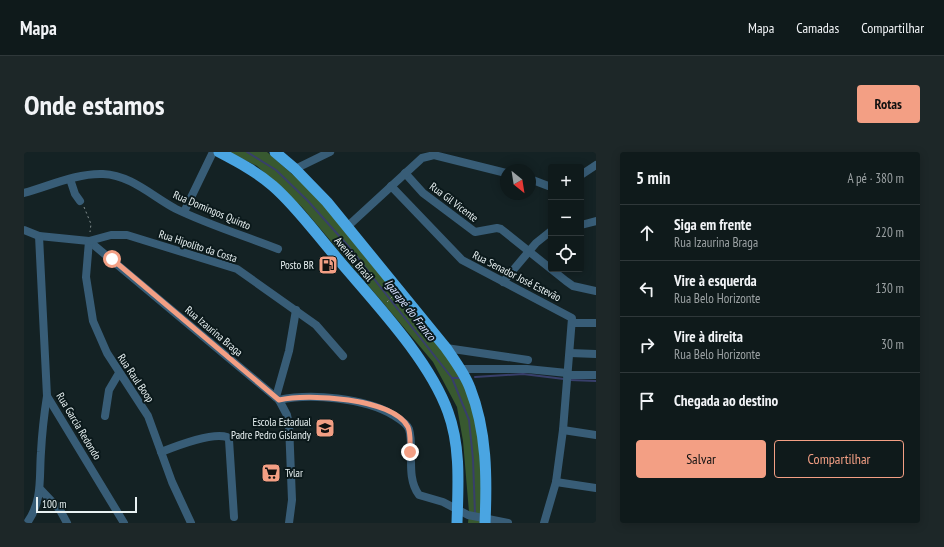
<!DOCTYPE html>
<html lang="pt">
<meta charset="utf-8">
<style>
body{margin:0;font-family:"PT Sans Narrow",sans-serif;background:#1d2728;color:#f1f3f6}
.controls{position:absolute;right:12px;top:12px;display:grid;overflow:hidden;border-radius:4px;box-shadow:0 2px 10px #0003}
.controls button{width:36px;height:36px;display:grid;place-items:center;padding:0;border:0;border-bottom:1px solid #2f383a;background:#0f1a1b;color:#f1f3f6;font:20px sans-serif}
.compass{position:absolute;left:476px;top:12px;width:36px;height:36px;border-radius:50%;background:#0f1a1b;box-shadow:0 2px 10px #0003;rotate:150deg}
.scale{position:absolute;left:12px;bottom:10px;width:101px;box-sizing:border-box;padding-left:4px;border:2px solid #e9f2f3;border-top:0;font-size:11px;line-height:14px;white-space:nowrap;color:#e9f2f3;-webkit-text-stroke:3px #0b191b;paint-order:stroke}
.stop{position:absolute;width:12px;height:12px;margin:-9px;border:3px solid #f39f84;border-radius:50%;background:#fff}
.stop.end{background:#f39f84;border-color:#fff;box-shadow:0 1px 4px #0008}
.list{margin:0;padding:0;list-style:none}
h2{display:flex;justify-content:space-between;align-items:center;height:52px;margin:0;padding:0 16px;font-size:17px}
h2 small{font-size:13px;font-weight:400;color:#9ba1a3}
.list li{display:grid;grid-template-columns:26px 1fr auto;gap:12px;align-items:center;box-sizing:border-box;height:56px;padding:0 16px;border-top:1px solid #2f383a}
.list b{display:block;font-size:15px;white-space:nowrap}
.list p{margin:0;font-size:13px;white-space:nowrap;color:#9ba1a3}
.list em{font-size:13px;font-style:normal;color:#9ba1a3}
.actions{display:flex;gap:8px;padding:12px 16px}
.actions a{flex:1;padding:9px 0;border:1px solid #f39f84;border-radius:4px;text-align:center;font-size:14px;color:#f39f84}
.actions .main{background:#f39f84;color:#111}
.icon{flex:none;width:22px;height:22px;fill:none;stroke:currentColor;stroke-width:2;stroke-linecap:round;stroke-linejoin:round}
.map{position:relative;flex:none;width:572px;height:371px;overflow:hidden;border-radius:4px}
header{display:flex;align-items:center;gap:24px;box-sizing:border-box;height:56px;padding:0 20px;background:#0f1a1b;border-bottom:1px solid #2f383a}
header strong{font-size:19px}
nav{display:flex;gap:22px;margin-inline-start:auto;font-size:14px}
.intro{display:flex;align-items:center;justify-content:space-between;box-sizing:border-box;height:96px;padding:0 24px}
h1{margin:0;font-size:28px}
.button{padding:10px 18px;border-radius:4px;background:#f39f84;color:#111;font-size:14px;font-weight:700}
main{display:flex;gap:24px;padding:0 24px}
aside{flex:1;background:#0f1a1b;border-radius:4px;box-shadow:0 2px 10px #0003}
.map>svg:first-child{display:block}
.forest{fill:#385930}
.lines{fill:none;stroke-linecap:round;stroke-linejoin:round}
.stream{stroke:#383f6b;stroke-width:2}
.path{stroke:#838f90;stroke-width:1;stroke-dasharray:2 3;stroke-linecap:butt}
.minor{stroke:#385d77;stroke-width:8}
.trunk{stroke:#4aa5e2;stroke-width:11}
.route{stroke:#f39f84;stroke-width:5}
.labels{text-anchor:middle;stroke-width:4;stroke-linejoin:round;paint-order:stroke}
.street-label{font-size:11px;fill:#e9f2f3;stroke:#0b191b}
.poi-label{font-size:11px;fill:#e9f2f3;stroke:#0b191b;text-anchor:end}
.water-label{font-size:12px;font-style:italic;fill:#d7defc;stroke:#0b191b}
</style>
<header>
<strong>Mapa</strong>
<nav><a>Mapa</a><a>Camadas</a><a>Compartilhar</a></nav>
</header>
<div class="intro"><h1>Onde estamos</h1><a class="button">Rotas</a></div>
<main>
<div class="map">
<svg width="572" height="371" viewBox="0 0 572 371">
<rect width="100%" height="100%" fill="#142224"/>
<path class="forest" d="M204,0H243L293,44L427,209L441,229L456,272L459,371H444L445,360L439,289L433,255L409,210L278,55L233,14Z"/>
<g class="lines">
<g class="stream">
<path d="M223,0L252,18L284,49L325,95L428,226L445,268L449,307L451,362"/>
<path d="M451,225L499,222L540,227"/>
<path d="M428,226H437"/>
<path d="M546,228L572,229"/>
</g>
<g class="path">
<path d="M60,55L67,72L66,80"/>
<path d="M363,150L368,145"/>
</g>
<g class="minor">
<path d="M271,17L306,0"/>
<path d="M381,21L399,41L451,80L473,76L477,77L542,129L549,134L572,139"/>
<path d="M557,23L572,13"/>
<path d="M46,27L51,42L56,49"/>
<path d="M506,27L527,35"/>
<path d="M367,34L438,108L548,166L539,278L532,330L520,371"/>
<path d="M0,41C25,34 53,21 79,22C107,23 129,45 152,57C185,73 221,84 254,97"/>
<path d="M160,60L189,0"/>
<path d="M557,73L572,69"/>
<path d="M324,74L398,6L410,3L482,21"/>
<path d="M0,78L15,84L65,89L255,248L263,263L265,272L268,348L265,371"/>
<path d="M15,84L23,244L100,371"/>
<path d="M65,89L62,125L69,169L83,201L124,264L148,330L167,371"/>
<path d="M65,89L87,83H103L213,117L292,173L319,204"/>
<path d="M479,130L512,91L527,79"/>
<path d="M548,171H572"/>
<path d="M422,196L504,208"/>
<path d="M546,201L572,202"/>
<path d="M437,217H503L543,221"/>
<path d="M543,223H572"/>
<path d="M252,245L265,199L272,158"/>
<path d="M255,248C287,241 341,246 369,263C375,267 382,270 385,277C391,298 381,324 395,343L419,350L444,363L484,371"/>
<path d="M81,264L85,238L95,221"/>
<path d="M539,278L572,283"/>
<path d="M137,300C152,294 188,280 203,285L205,288L210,365"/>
<path d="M532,330L572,336"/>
<path d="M17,338L36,358L43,371"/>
<path d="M3,371C19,349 15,325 17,300C18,281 20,263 23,244"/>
</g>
<g class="trunk">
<path d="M195,0C214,10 233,20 249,34C273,55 292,82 313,106C350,150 405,207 424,260C437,295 434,335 433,371"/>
<path d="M251,0L271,17L303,50L422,196C431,209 441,222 446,236C463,279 463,326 461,371"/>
</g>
</g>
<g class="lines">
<path class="route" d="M88,107L255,248C283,241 369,246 384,275C387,282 386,292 386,300"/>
</g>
<defs>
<symbol id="fuel-square" viewBox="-11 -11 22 22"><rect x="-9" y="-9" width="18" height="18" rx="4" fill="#f39f84" stroke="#0b191b"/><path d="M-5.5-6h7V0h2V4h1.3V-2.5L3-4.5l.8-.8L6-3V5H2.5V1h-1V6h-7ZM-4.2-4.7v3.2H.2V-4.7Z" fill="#111"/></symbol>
<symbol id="school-square" viewBox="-11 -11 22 22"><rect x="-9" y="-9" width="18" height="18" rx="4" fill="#f39f84" stroke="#0b191b"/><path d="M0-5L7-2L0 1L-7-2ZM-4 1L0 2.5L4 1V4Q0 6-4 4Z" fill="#111"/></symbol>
<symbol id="supermarket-square" viewBox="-11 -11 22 22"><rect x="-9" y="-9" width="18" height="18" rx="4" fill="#f39f84" stroke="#0b191b"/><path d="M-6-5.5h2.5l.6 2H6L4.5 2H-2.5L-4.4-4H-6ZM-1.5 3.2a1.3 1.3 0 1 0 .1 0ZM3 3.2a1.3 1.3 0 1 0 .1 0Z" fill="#111"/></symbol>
</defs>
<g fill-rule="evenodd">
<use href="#fuel-square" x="293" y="102" width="22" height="22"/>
<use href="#school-square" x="290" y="265" width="22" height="22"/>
<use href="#supermarket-square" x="236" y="310" width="22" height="22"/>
</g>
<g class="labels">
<g class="street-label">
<text transform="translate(430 50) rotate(37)" y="4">Rua Gil Vicente</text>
<text transform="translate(188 58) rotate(23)" y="4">Rua Domingos Quinto</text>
<text transform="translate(174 94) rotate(18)" y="4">Rua Hipolito da Costa</text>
<text transform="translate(330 107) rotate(50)" y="4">Avenida Brasil</text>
<text transform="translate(493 124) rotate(27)" y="4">Rua Senador José Estevão</text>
<text transform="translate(190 179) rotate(40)" y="4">Rua Izaurina Braga</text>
<text transform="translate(112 226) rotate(56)" y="4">Rua Raul Boop</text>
<text transform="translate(55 274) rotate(59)" y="4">Rua Garcia Redondo</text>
</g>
<g class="poi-label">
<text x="290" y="117">Posto BR</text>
<text x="287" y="274">Escola Estadual<tspan x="287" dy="13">Padre Pedro Gislandy</tspan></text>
<text x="261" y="325" text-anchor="start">Tvlar</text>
</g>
<g class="water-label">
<text transform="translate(386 158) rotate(52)" y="4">Igarapé do Franco</text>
</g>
</g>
</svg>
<div class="controls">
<button>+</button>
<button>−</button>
<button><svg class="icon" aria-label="locate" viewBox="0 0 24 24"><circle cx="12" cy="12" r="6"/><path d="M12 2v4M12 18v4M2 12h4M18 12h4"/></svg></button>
</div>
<svg class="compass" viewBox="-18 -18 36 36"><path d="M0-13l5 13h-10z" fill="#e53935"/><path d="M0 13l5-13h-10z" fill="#9ba1a3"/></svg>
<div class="scale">100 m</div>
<div class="stop" style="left:88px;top:107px"></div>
<div class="stop end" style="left:386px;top:300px"></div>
</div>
<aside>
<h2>5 min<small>A pé · 380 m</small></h2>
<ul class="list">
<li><svg class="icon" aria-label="ahead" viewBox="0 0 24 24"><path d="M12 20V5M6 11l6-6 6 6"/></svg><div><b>Siga em frente</b><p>Rua Izaurina Braga</p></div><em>220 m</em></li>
<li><svg class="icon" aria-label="left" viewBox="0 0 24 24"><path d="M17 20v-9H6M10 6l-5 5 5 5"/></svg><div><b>Vire à esquerda</b><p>Rua Belo Horizonte</p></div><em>130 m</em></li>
<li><svg class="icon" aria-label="right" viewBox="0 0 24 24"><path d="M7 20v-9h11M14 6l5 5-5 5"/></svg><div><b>Vire à direita</b><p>Rua Belo Horizonte</p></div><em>30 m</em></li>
<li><svg class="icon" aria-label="arrive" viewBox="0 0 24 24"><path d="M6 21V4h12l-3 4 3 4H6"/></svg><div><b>Chegada ao destino</b></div></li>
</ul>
<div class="actions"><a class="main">Salvar</a><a>Compartilhar</a></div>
</aside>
</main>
